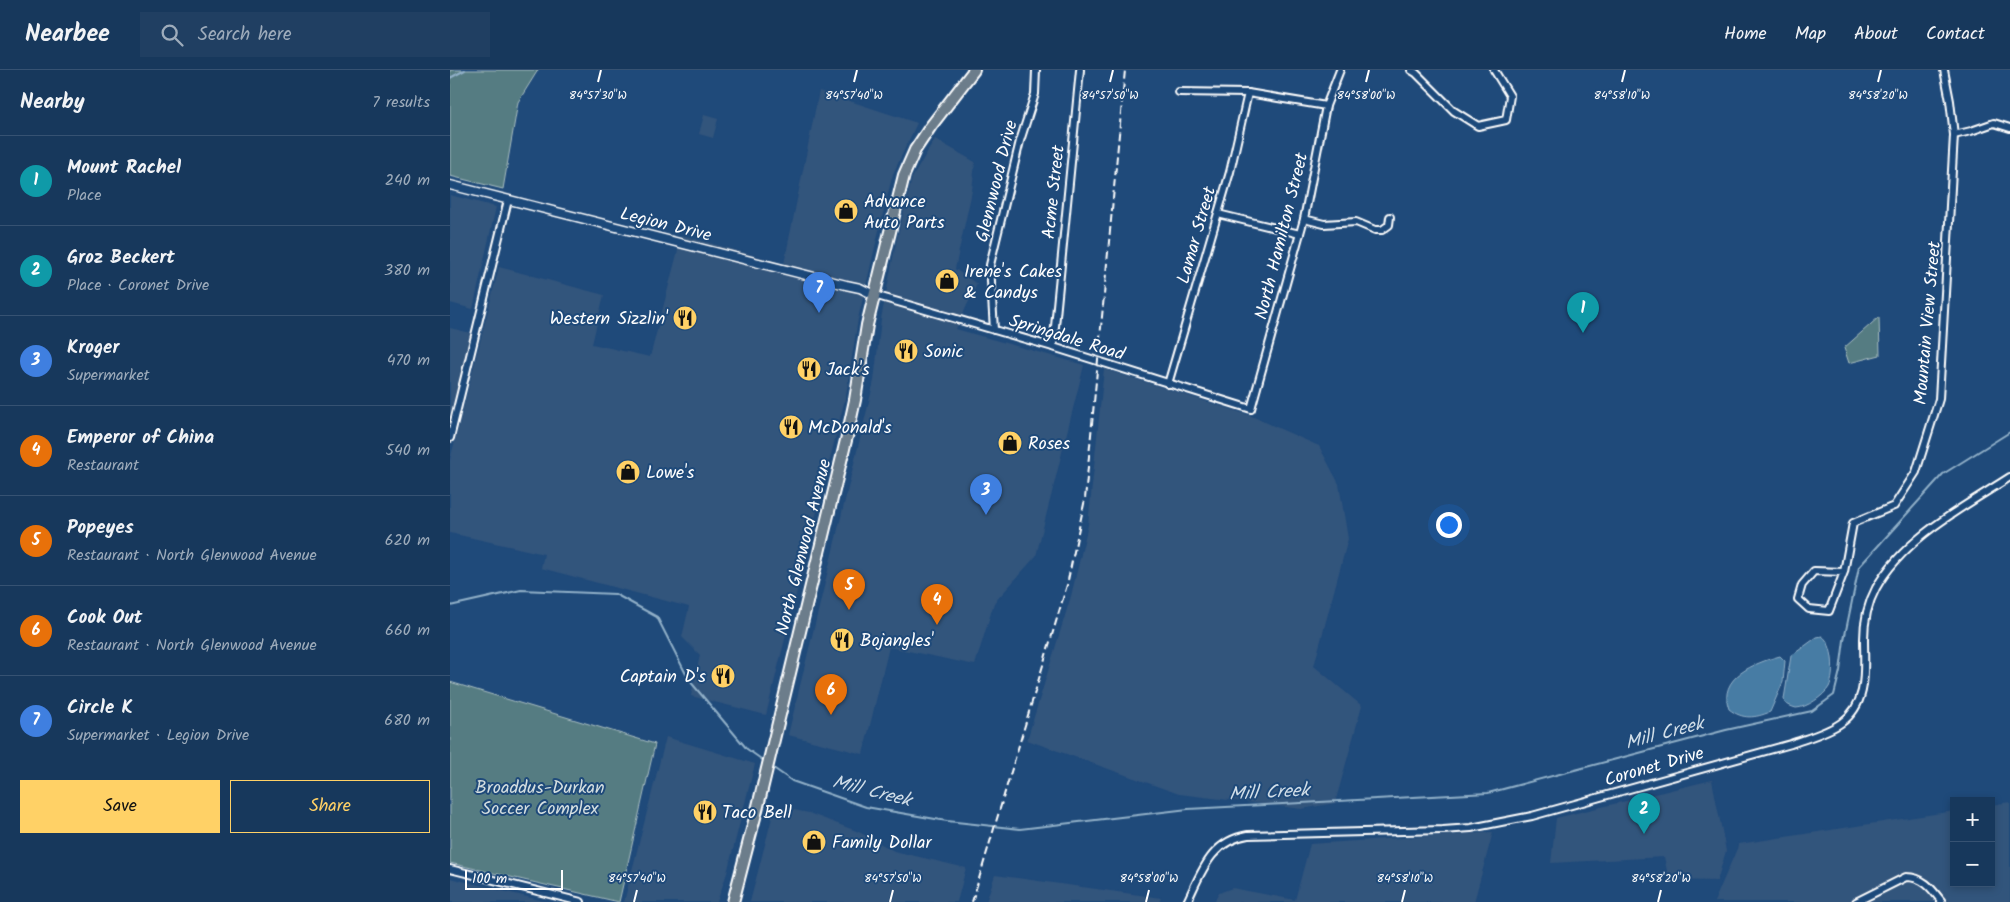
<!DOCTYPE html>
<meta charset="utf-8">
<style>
body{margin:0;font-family:Kalam,sans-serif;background:#203f62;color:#f1f3f6}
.controls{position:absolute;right:15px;bottom:15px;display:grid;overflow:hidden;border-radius:0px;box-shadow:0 2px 8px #0003}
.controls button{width:45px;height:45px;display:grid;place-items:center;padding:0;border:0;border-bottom:1px solid #365272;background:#17385c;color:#f1f3f6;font:25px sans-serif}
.scale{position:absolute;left:15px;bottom:12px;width:98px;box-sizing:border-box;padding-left:5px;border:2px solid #fff;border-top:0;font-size:14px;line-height:18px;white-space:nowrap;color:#fff;-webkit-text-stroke:4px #1f4a7a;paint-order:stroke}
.you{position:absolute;left:998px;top:454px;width:18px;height:18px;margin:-12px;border:4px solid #fff;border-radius:50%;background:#1a73e8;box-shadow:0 0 0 8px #1a73e833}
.badge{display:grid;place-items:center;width:32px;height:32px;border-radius:50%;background:#ffd166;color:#fff;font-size:16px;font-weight:700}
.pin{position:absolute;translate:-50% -41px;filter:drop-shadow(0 1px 2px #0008)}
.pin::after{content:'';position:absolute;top:26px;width:18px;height:15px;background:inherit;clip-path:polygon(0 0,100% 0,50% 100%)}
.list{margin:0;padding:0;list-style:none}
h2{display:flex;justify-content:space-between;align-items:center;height:65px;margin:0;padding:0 20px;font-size:21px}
h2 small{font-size:16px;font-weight:400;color:#9eacbb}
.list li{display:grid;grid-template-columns:32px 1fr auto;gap:15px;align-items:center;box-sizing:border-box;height:90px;padding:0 20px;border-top:1px solid #365272}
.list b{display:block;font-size:19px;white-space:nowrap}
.list p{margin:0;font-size:16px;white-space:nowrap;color:#9eacbb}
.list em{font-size:16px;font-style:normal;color:#9eacbb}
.actions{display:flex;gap:10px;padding:15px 20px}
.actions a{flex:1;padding:11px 0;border:1px solid #ffd166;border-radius:0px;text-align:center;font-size:18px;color:#ffd166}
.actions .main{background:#ffd166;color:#111}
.icon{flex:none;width:28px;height:28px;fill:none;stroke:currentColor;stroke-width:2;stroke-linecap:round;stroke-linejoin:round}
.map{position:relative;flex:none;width:1560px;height:832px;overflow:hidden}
header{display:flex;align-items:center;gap:30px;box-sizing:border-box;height:70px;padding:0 25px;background:#17385c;border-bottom:1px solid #365272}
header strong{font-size:24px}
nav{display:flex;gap:28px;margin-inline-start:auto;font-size:18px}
.search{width:350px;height:45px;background:#203f62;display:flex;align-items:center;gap:12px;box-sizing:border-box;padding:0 18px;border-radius:0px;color:#9eacbb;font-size:19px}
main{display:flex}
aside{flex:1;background:#17385c}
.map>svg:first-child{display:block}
.built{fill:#32547c}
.green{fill:#557c82;stroke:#aabec0}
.water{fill:#477ba4;stroke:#91b0c8}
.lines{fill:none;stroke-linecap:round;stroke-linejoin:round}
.stream{stroke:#91b0c8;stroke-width:2}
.minor-casing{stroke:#fff;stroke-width:10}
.tertiary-casing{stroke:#fff;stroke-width:11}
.primary-casing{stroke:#fff;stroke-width:14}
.minor{stroke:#1f4a7a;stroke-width:6}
.tertiary{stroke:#1f4a7a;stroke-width:8}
.primary{stroke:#6c7d8b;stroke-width:10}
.rail{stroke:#fff;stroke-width:2;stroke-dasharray:8 4;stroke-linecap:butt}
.ticks{fill:none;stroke:#fff;stroke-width:2}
.labels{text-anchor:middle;stroke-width:4;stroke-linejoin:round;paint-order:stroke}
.street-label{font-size:18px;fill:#fff;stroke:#1f4a7a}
.poi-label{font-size:18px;fill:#fff;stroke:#1f4a7a;text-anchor:start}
.park-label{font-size:18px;fill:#d4dee0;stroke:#1f4a7a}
.water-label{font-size:19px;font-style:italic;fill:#d1dee8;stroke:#1f4a7a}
.ticks-label{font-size:12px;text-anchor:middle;fill:#fff;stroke:#1f4a7a;stroke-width:4;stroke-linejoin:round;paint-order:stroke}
</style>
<header>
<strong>Nearbee</strong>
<div class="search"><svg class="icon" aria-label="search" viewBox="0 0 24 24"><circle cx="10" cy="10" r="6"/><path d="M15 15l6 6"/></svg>Search here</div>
<nav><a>Home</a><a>Map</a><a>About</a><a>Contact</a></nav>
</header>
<main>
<aside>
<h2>Nearby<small>7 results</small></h2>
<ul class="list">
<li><span class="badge" style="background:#0f9aa8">1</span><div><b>Mount Rachel</b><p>Place</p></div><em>240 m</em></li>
<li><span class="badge" style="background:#0f9aa8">2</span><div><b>Groz Beckert</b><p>Place · Coronet Drive</p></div><em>380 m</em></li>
<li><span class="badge" style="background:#3f7fe0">3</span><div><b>Kroger</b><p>Supermarket</p></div><em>470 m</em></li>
<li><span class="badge" style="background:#e8710a">4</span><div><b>Emperor of China</b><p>Restaurant</p></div><em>540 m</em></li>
<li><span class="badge" style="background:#e8710a">5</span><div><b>Popeyes</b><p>Restaurant · North Glenwood Avenue</p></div><em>620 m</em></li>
<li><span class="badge" style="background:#e8710a">6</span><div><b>Cook Out</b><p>Restaurant · North Glenwood Avenue</p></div><em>660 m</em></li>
<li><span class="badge" style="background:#3f7fe0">7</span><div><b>Circle K</b><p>Supermarket · Legion Drive</p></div><em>680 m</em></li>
</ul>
<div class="actions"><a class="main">Save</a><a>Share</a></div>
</aside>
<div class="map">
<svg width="1560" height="832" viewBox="0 0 1560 832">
<rect width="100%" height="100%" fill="#1f4a7a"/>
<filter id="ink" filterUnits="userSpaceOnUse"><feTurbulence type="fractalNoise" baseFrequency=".02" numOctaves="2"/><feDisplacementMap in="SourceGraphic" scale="10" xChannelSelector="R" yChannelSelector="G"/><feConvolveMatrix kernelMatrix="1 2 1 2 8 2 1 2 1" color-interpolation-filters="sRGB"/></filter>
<g filter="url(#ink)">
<g class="built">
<path d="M369,21L467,53L443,104L436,131L408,249L396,325L316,645L241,626L250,585L232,567L239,537L91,498L94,484L0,463V390L49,197L154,225L142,274L200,287L232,165L334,194Z"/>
<path d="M254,45L268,49L263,68L249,64Z"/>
<path d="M485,69L525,92L522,121L505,199L527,214L506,259L634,295L586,486L544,533L525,595L439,577L413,684L338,665L424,311L431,249L447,168L462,108Z"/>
<path d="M0,125L46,137L23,239L0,233Z"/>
<path d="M0,258L21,263L0,347Z"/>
<path d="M654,299L799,345L869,376L889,414L898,469L864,596L912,636L885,733L852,739L729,724L577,670L621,526L638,455Z"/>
<path d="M216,667L305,694L277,803L267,832H174Z"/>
<path d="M1262,710L1276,781L1267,811L1219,810L1214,787L1101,793L1106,748Z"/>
<path d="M1560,732V832H1264L1289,774L1504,741V813H1541V735Z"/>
<path d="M325,736L359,743L409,762L444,781L516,798L507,832H300Z"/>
<path d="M1043,762L1024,832H764L769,823L782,818L845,830L860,774Z"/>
<path d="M545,805L711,828L709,832H536Z"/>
<path d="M0,808L97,832H0Z"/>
</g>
<g class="green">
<path d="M0,0H88L68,32L53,119L0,106Z"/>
<path d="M1429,247L1430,285L1399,293L1394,278Z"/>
<path d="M0,612L205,674L169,832L0,793Z"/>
</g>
<g class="water">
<path d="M1372,566C1384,574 1385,605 1379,617C1374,626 1356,638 1346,638C1342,637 1338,635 1335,633L1334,629L1341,586L1367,567Z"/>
<path d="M1330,586L1335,591L1333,612L1320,642C1305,648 1293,650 1279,639C1267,607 1305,593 1330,586Z"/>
</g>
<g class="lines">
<g class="stream">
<path d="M0,8L15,0"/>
<path d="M0,536L71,520L165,524L207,547L239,610L297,679L314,691"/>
<path d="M322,697L342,711L416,737L497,751L570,759L738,739L1038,723L1276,660L1362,641L1384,625L1390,601L1394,570L1409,497L1493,404L1560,362"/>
</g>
<defs>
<g id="minor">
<path d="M961,0L966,3L1004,41L1028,56L1056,50L1060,26L1044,0"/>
<path d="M729,22L798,23L876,36"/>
<path d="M1504,65L1521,61L1544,53L1560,58"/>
<path d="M768,144L850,164"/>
<path d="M854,149L874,154L906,152L925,160H932L939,155L940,147"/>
<path d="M424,225L603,277L801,339L854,149L876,36L890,0"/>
<path d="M544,260L540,195L570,71L585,24L586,0"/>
<path d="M603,277L630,0"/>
<path d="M718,314L780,102L798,23"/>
<path d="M0,368L58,130"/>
<path d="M1394,502L1364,501L1352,515L1348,529L1359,539L1379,541L1394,502L1403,453L1444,436L1466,402L1489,329L1504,65L1500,31L1494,0"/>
<path d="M0,799L131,832"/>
<path d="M737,832C752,801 761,771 798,765L993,760L1021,758L1082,746L1341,674C1357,668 1377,663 1391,653C1419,633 1414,600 1414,569C1414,552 1418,533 1426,518C1455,467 1512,438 1560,407"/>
<path d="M1406,832L1456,807C1474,807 1482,819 1492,832"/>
</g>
<path id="tertiary" d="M0,115L396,215L410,218L424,225"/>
<path id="primary" d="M283,832L308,736L398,362L405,330L417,255L454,105L465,80L481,56L524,0"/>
</defs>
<use href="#minor" class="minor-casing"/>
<use href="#tertiary" class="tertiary-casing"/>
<use href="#primary" class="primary-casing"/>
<use href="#minor" class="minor"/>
<use href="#tertiary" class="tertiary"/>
<use href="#primary" class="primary"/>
<path class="rail" d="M522,832L617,515L635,429L675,0"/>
</g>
</g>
<path class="ticks" d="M148,12L151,0M404,12L407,0M660,12L663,0M916,12L919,0M1172,12L1175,0M1428,12L1431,0M184,832L187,820M440,832L443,820M696,832L699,820M952,832L955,820M1208,832L1211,820"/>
<defs>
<symbol id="shop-disc" viewBox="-11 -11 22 22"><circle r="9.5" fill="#ffd166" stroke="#1f4a7a"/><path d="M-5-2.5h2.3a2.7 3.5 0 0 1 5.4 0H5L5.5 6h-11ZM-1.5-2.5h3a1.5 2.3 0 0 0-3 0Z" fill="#111"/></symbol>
<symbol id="restaurant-disc" viewBox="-11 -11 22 22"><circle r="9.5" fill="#ffd166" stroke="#1f4a7a"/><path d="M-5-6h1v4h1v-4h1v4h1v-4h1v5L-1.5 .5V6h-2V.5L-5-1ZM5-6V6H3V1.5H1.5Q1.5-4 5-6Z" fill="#111"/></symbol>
</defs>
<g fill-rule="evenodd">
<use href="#shop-disc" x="382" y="127" width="28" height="28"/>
<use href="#shop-disc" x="483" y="197" width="28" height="28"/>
<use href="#restaurant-disc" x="221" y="234" width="28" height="28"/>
<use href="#restaurant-disc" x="442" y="267" width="28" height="28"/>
<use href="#restaurant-disc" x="345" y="285" width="28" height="28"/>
<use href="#restaurant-disc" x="327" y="343" width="28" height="28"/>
<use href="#shop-disc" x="546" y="359" width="28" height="28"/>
<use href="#shop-disc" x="164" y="388" width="28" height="28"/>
<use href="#restaurant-disc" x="378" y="556" width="28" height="28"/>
<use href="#restaurant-disc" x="259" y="592" width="28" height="28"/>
<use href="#restaurant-disc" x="241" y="728" width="28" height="28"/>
<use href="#shop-disc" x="350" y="758" width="28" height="28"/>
</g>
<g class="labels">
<g class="street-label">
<text transform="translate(546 111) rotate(-76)" y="6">Glennwood Drive</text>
<text transform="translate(603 122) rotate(-84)" y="6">Acme Street</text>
<text transform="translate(216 154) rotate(14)" y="6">Legion Drive</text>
<text transform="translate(746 165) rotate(-74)" y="6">Lamar Street</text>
<text transform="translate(831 166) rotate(-76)" y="6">North Hamilton Street</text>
<text transform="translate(1477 253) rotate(-85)" y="6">Mountain View Street</text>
<text transform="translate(617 267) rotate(17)" y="6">Springdale Road</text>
<text transform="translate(353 477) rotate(-76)" y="6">North Glenwood Avenue</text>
<text transform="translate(1204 696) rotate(-16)" y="6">Coronet Drive</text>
</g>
<g class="poi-label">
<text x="414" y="137">Advance<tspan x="414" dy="21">Auto Parts</tspan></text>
<text x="514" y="207">Irene's Cakes<tspan x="514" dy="21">&amp; Candys</tspan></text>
<text x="218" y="254" text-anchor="end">Western Sizzlin'</text>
<text x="474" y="287">Sonic</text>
<text x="376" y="305">Jack's</text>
<text x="358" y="363">McDonald's</text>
<text x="578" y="379">Roses</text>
<text x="196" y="408">Lowe's</text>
<text x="410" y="576">Bojangles'</text>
<text x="256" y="612" text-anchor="end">Captain D's</text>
<text x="272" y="748">Taco Bell</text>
<text x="382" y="778">Family Dollar</text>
</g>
<g class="park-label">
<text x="90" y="723">Broaddus-Durkan<tspan x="90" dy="21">Soccer Complex</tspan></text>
</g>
<g class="water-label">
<text transform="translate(1214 662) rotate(-15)" y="7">Mill Creek</text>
<text transform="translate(422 720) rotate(14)" y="7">Mill Creek</text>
<text transform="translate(819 721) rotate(-3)" y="7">Mill Creek</text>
</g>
</g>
<g class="ticks-label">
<text x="148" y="29">84°57'30"W</text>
<text x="404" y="29">84°57'40"W</text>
<text x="660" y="29">84°57'50"W</text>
<text x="916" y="29">84°58'00"W</text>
<text x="1172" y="29">84°58'10"W</text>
<text x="1428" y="29">84°58'20"W</text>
<text x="187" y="812">84°57'40"W</text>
<text x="443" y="812">84°57'50"W</text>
<text x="699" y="812">84°58'00"W</text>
<text x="955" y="812">84°58'10"W</text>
<text x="1211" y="812">84°58'20"W</text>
</g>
</svg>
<div class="controls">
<button>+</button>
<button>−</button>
</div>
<div class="scale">100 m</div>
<div class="you"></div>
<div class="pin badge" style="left:1133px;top:263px;background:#0f9aa8">1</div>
<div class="pin badge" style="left:1194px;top:764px;background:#0f9aa8">2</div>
<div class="pin badge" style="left:536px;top:445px;background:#3f7fe0">3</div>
<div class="pin badge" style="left:487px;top:555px;background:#e8710a">4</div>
<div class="pin badge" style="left:399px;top:540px;background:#e8710a">5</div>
<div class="pin badge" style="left:381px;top:645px;background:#e8710a">6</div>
<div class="pin badge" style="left:369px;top:243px;background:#3f7fe0">7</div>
</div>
</main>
